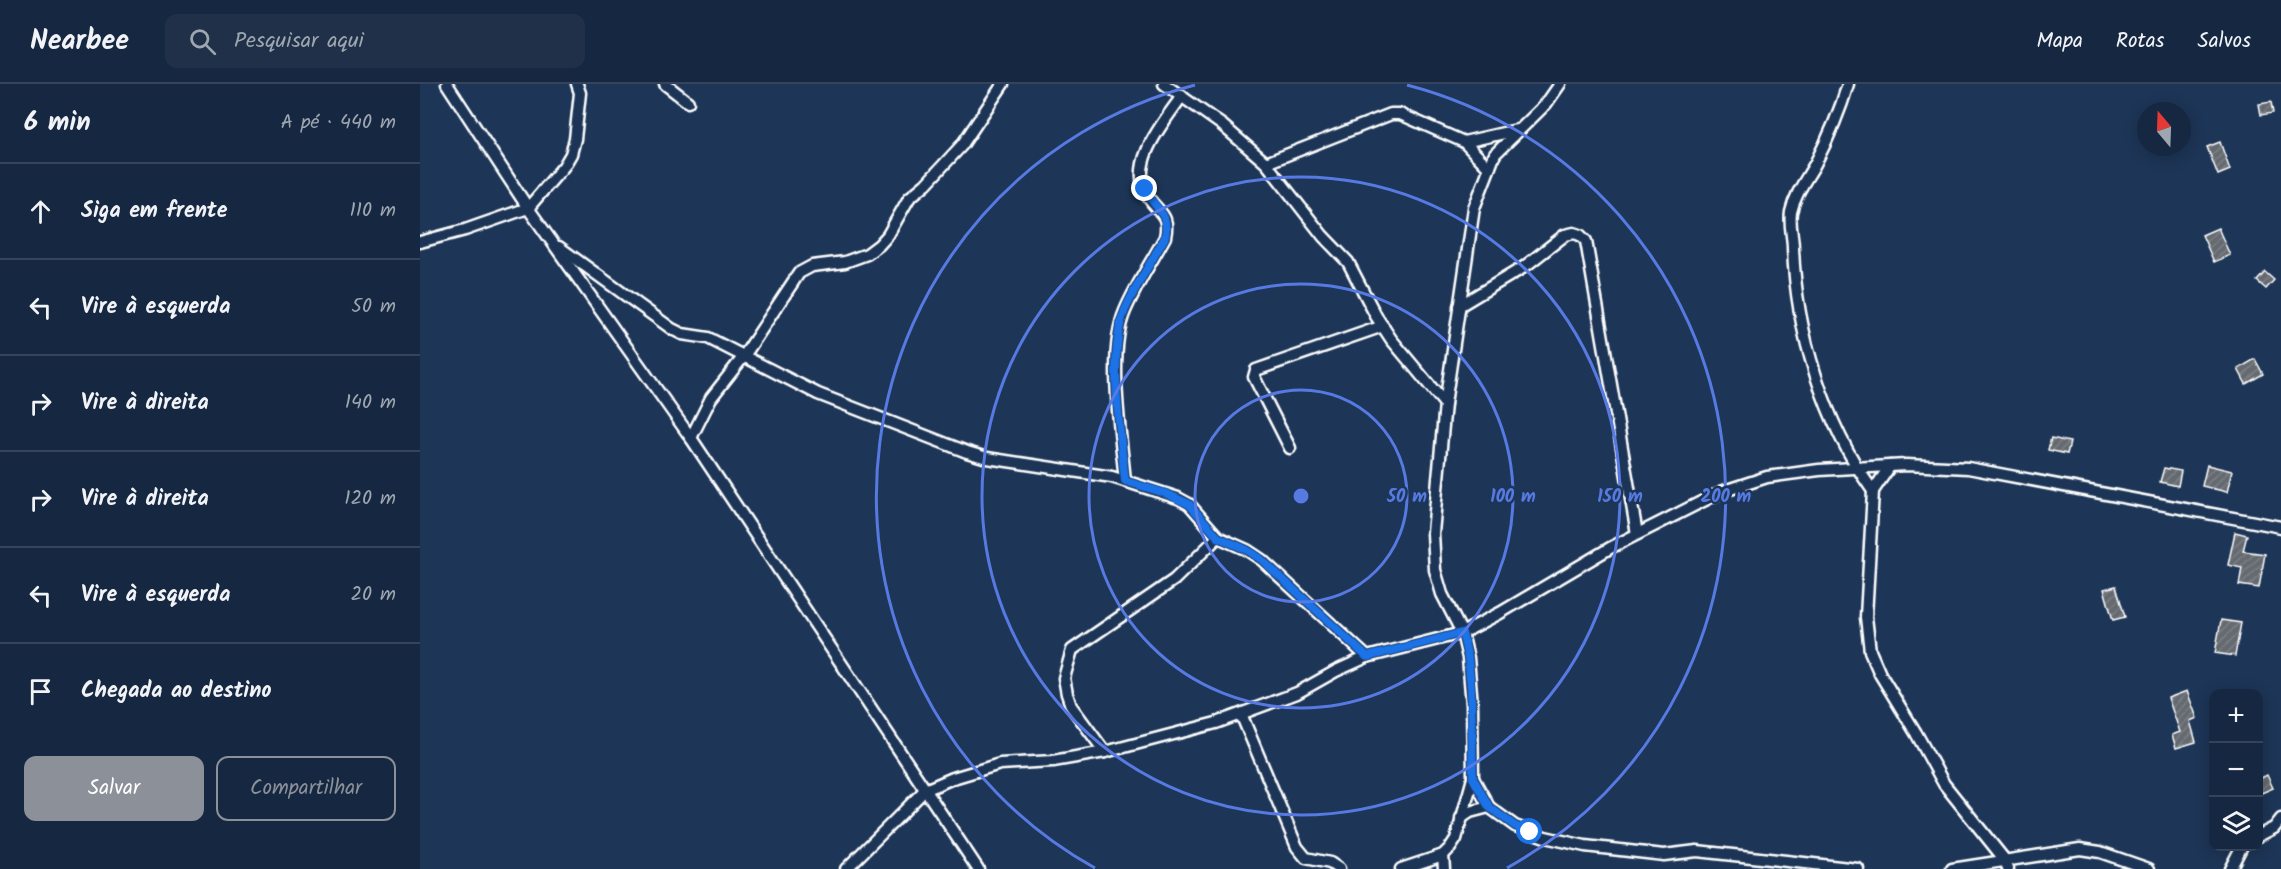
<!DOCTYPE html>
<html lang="pt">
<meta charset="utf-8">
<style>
body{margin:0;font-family:Kalam,sans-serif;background:#1f3048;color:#f1f3f6}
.controls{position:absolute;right:18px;bottom:18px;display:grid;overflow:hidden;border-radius:12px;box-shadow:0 3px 15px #0003}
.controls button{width:54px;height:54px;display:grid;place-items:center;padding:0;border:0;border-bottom:2px solid #35445a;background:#162841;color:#f1f3f6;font:30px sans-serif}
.compass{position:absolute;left:1717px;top:18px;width:54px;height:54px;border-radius:50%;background:#162841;box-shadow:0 3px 15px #0003;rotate:341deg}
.stop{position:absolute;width:18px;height:18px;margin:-14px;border:4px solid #1a73e8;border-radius:50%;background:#fff}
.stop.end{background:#1a73e8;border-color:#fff;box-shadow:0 2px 6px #0008}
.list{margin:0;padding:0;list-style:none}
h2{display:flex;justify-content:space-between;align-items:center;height:78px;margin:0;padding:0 24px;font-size:26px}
h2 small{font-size:20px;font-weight:400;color:#9ea6b1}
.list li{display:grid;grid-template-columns:39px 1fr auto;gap:18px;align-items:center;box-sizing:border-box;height:96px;padding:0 24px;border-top:2px solid #35445a}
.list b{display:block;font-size:22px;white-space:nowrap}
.list em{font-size:20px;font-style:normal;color:#9ea6b1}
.actions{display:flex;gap:12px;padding:18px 24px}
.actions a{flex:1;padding:14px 0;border:2px solid #8c9099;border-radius:12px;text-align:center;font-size:21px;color:#8c9099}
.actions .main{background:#8c9099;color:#fff}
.icon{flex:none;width:33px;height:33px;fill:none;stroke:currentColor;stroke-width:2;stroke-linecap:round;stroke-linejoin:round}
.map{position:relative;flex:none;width:1861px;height:785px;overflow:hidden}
header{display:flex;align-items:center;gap:36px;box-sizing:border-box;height:84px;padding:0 30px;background:#162841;border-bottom:2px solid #35445a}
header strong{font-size:28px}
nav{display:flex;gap:33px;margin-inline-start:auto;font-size:21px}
.search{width:420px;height:54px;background:#1f3048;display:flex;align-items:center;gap:15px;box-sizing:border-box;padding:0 21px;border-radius:12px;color:#9ea6b1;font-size:22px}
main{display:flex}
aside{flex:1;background:#162841}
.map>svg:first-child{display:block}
.building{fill:url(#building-hatch);stroke:#fff;stroke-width:1.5}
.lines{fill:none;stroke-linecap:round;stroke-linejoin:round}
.minor-casing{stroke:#fff;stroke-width:15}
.minor{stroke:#1d3557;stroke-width:10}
.route{stroke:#1a73e8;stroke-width:8}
.ring{fill:none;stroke:#567ae2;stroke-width:3}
.centre{fill:#567ae2;stroke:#1d3557;stroke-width:3}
.ring-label{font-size:18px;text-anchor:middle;font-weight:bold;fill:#567ae2;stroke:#1d3557;stroke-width:5;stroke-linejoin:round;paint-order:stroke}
</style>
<header>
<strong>Nearbee</strong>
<div class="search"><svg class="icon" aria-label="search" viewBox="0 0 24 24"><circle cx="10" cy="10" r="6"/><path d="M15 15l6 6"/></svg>Pesquisar aqui</div>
<nav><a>Mapa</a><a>Rotas</a><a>Salvos</a></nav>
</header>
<main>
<aside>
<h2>6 min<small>A pé · 440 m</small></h2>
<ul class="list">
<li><svg class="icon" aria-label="ahead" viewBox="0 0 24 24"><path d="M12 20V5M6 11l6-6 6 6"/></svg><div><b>Siga em frente</b></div><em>110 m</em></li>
<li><svg class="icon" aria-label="left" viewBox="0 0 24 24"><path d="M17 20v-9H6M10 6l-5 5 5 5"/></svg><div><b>Vire à esquerda</b></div><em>50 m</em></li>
<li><svg class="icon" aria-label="right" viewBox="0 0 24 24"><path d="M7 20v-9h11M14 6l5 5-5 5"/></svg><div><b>Vire à direita</b></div><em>140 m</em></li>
<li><svg class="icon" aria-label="right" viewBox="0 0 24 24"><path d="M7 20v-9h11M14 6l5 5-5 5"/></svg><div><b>Vire à direita</b></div><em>120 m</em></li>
<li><svg class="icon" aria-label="left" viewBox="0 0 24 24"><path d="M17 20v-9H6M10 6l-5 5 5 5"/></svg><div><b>Vire à esquerda</b></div><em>20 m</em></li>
<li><svg class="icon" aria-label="arrive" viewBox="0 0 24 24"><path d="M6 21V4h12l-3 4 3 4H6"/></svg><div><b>Chegada ao destino</b></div></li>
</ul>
<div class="actions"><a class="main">Salvar</a><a>Compartilhar</a></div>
</aside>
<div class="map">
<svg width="1861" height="785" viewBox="0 0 1861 785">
<defs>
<pattern id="building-hatch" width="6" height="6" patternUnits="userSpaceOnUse" patternTransform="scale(1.5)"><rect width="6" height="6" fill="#656a70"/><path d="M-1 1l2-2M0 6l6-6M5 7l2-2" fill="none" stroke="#7c8085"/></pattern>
</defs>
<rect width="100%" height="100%" fill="#1d3557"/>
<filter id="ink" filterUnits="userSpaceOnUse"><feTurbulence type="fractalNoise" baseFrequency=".0167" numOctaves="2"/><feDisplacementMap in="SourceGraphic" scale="12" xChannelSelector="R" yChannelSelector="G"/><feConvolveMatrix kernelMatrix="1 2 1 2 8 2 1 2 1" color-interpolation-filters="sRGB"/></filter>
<g filter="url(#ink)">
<g class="building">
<path d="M1851,18L1853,29L1841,31L1839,20Z"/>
<path d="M1800,58L1810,86L1798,91L1787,63Z"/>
<path d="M1798,144L1810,171L1794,178L1782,151Z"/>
<path d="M1845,188L1854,196L1846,205L1837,197Z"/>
<path d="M1835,275L1843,290L1826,300L1818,285Z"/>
<path d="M1631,354L1650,358L1647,370L1628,366Z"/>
<path d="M1787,381L1812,387L1807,408L1782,402Z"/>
<path d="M1744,384L1761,387L1758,402L1740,398Z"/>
<path d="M1815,448L1827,451L1823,467L1845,470L1839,504L1819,501L1822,484L1808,481Z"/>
<path d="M1696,502L1705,533L1693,536L1684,505Z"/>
<path d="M1801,536L1821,539L1815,572L1795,569Z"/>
<path d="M1767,607L1777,634L1770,637L1776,658L1756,664L1752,651L1760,648L1748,614Z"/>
<path d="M1847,691L1853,704L1839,710V695Z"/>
</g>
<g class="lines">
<defs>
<g id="minor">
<path d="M27,0L108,124L271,354L558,785"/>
<path d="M245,0L268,18"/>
<path d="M744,0L802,41L846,79L903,152L928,178L956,232L971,255L1025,320"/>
<path d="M1428,0C1420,27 1408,55 1395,80C1386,96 1375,110 1371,128C1369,141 1373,152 1373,164C1376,248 1404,339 1453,407"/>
<path d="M1044,58L1097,46"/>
<path d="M846,79L971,30H980L1044,58L1069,84"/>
<path d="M0,158L45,146L108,124L144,82L151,70L155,55L160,9L157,0"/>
<path d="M139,163L252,245L262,250L288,254L398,310L547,368L567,374L692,393L758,414L769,420L798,453L827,466L842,476L947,573"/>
<path d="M1039,222L1104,183L1145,151L1154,149L1160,151L1166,157L1217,450"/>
<path d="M271,354L291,314L324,272L379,189L392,182L425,178L447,170L459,161L468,151L489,114L506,100L542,61L583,0"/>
<path d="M870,364L834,293L836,286L963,242"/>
<path d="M1470,382L1453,407L1446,533L1450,567L1460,590L1496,649L1524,700L1584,775L1588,785"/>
<path d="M705,397C701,351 687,268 705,227C716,201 732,177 745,153C750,130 739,130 728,113C707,79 744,38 762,12"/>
<path d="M821,630L877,763L886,774L910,779L919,785"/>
<path d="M685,668L651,622L647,610L644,594L652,566L754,496L798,453"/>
<path d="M1053,694L1069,723L1095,742L1125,753L1165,762L1244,771L1277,767L1438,785"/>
<path d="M1041,734L1050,728L1069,723"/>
<path d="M1838,752L1854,744L1861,735"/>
<path d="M1023,771L1024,785"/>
<path d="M426,785L505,706L533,694L580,680L633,677L685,668L796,639L877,609L916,587L947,573L1042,549L1080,529L1190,464L1301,408L1347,393L1399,386L1486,381L1548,384L1861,443"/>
<path d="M981,785L1023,771L1030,764L1036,755L1053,694L1052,621L1048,574L1042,549L1022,510L1015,486L1013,449L1025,320L1054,124L1075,70L1126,20L1140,0"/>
<path d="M1532,785L1660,765L1680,768L1729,785"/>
<path d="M1810,785L1822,762"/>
</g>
</defs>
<use href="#minor" class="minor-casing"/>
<use href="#minor" class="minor"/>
</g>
</g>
<g class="lines" filter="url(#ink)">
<path class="route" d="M725,105C734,125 750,128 745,153C732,177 716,201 705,226C687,268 701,351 705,397L745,409L769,420L798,453L827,466L842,476L947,573L1042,549L1048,574L1051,604L1053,694L1069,723L1095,742L1110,748"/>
</g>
<g class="ring">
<circle cx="881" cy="412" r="106"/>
<circle cx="881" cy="412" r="212"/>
<circle cx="881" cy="412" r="319"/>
<path d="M675 784A425 425 0 0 1 775 1M987 1A425 425 0 0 1 1087 784"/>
</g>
<circle cx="881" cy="412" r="9" class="centre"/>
<g class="ring-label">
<text x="987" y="418">50 m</text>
<text x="1093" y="418">100 m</text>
<text x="1200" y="418">150 m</text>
<text x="1306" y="418">200 m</text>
</g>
</svg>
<div class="controls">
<button>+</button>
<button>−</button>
<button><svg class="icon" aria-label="layers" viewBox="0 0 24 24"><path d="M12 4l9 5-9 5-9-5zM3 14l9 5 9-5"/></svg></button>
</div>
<svg class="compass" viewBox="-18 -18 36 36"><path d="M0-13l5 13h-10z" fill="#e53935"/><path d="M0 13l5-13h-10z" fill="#9ea6b1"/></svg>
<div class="stop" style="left:1110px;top:748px"></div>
<div class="stop end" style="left:725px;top:105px"></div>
</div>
</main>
